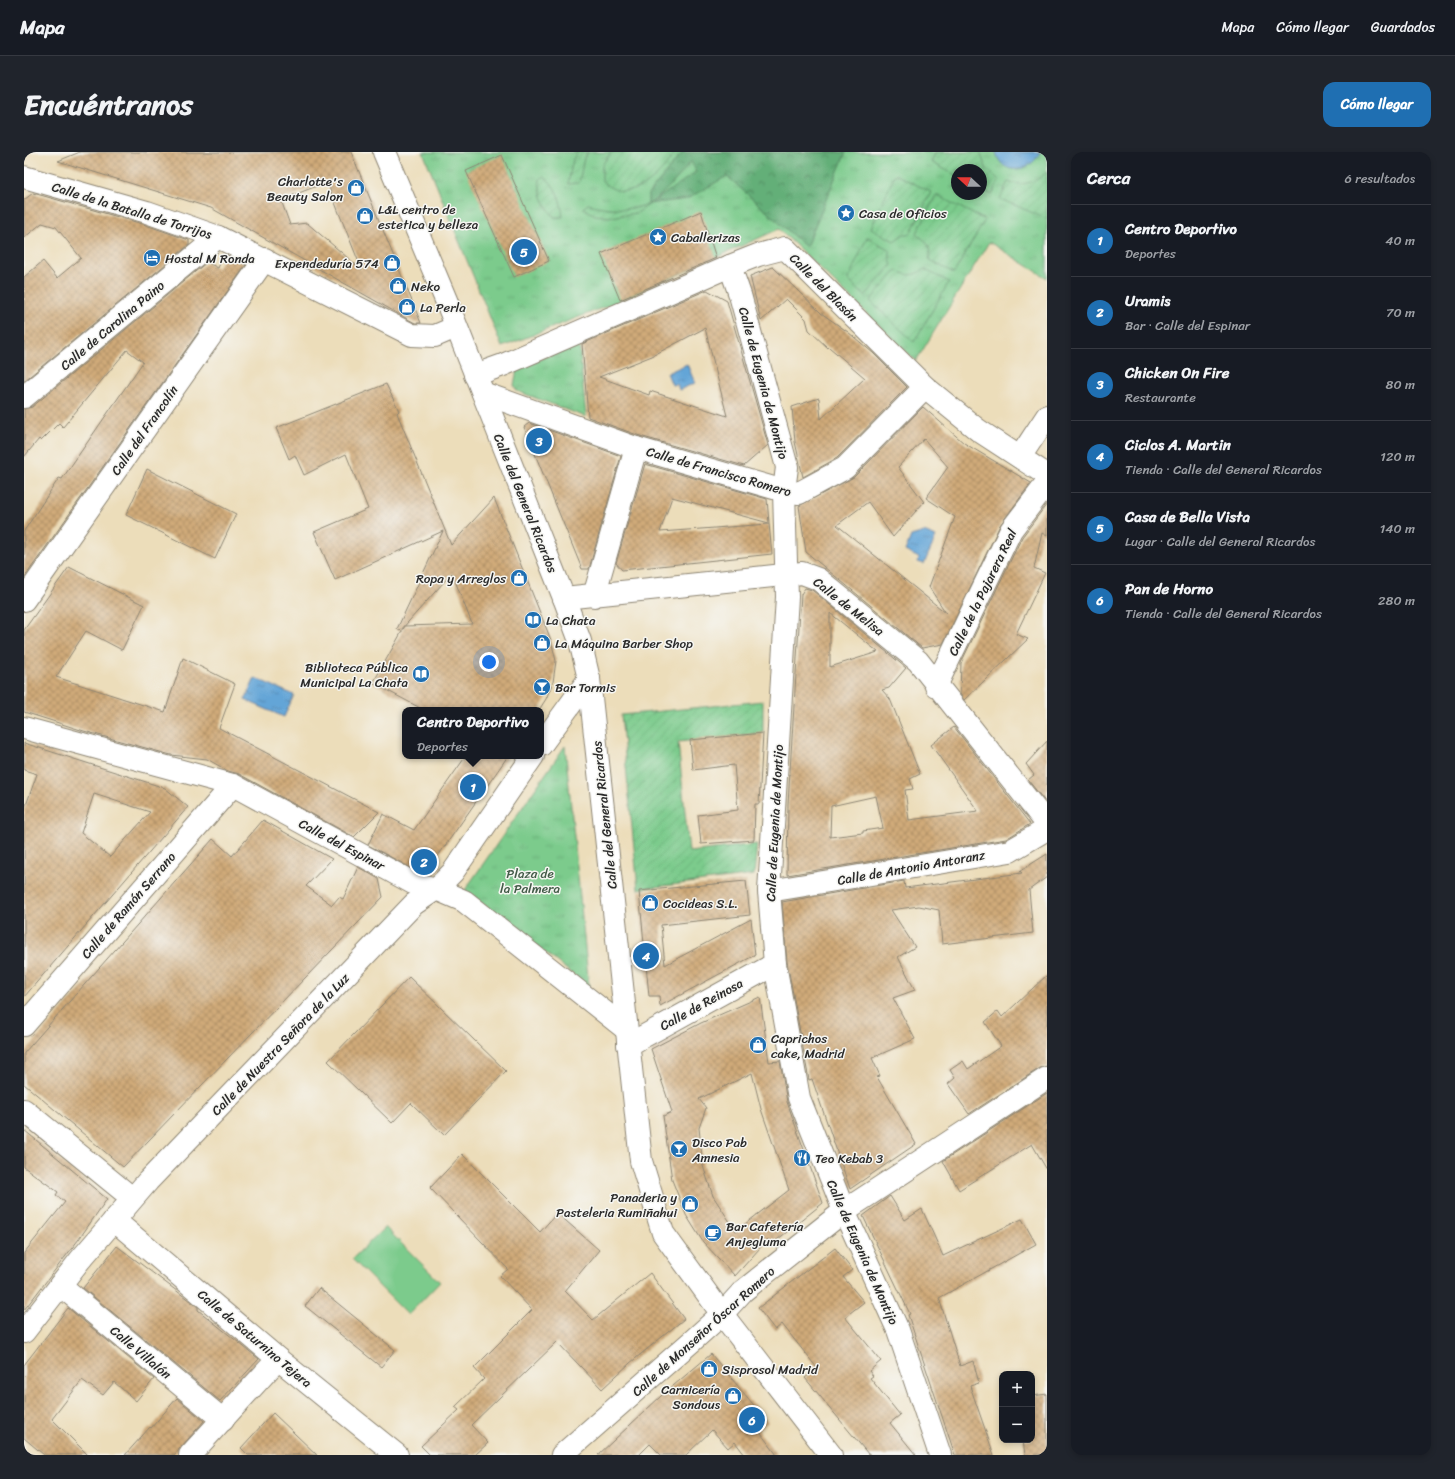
<!DOCTYPE html>
<html lang="es">
<meta charset="utf-8">
<style>
body{margin:0;font-family:Sriracha,sans-serif;background:#20242c;color:#f1f3f6}
.controls{position:absolute;right:12px;bottom:12px;display:grid;overflow:hidden;border-radius:8px;box-shadow:0 2px 6px #0003}
.controls button{width:36px;height:36px;display:grid;place-items:center;padding:0;border:0;border-bottom:1px solid #363941;background:#171b24;color:#f1f3f6;font:20px sans-serif}
.compass{position:absolute;left:927px;top:12px;width:36px;height:36px;border-radius:50%;background:#171b24;box-shadow:0 2px 6px #0003;rotate:292deg}
.you{position:absolute;left:465px;top:510px;width:14px;height:14px;margin:-10px;border:3px solid #fff;border-radius:50%;background:#1a73e8;box-shadow:0 0 0 6px #1a73e833}
.badge{display:grid;place-items:center;width:26px;height:26px;border-radius:50%;background:#1f6fb2;color:#fff;font-size:13px;font-weight:700}
.pin{position:absolute;translate:-50% -50%;border:2px solid #fff;box-shadow:0 1px 4px #0006}
.popup{position:absolute;left:378px;top:555px;width:142px;height:52px;box-sizing:border-box;display:grid;place-content:center;border-radius:8px;background:#171b24;filter:drop-shadow(0 1px 3px #0005);font-size:13px;white-space:nowrap;color:#9ea1a6}
.popup b{font-size:15px;color:#f1f3f6}
.popup::after{content:'';position:absolute;left:50%;top:100%;margin-left:-8px;border:8px solid transparent;border-top-color:#171b24}
.list{margin:0;padding:0;list-style:none}
h2{display:flex;justify-content:space-between;align-items:center;height:52px;margin:0;padding:0 16px;font-size:17px}
h2 small{font-size:13px;font-weight:400;color:#9ea1a6}
.list li{display:grid;grid-template-columns:26px 1fr auto;gap:12px;align-items:center;box-sizing:border-box;height:72px;padding:0 16px;border-top:1px solid #363941}
.list b{display:block;font-size:15px;white-space:nowrap}
.list p{margin:0;font-size:13px;white-space:nowrap;color:#9ea1a6}
.list em{font-size:13px;font-style:normal;color:#9ea1a6}
.map{position:relative;flex:none;width:1023px;height:1303px;overflow:hidden;border-radius:12px}
header{display:flex;align-items:center;gap:24px;box-sizing:border-box;height:56px;padding:0 20px;background:#171b24;border-bottom:1px solid #363941}
header strong{font-size:19px}
nav{display:flex;gap:22px;margin-inline-start:auto;font-size:14px}
.intro{display:flex;align-items:center;justify-content:space-between;box-sizing:border-box;height:96px;padding:0 24px}
h1{margin:0;font-size:28px}
.button{padding:10px 18px;border-radius:12px;background:#1f6fb2;color:#fff;font-size:14px;font-weight:700}
main{display:flex;gap:24px;padding:0 24px}
aside{flex:1;background:#171b24;border-radius:12px;box-shadow:0 2px 6px #0003}
.map>svg:first-child{display:block}
.grass{fill:url(#grass-tufts);stroke:#537b5c;fill-rule:evenodd}
.forest{fill:url(#forest-crowns);stroke:#486d52}
.garden{fill:url(#garden-furrows);stroke:#537b5c}
.pitch{fill:#7bcb8c;stroke:#537b5c}
.water{fill:url(#water-ripples);stroke:#486881}
.building{fill:url(#building-cross-hatch);fill-rule:evenodd}
.lines{fill:none;stroke-linecap:round;stroke-linejoin:round}
.minor-casing{stroke:#8c8472;stroke-width:24}
.major-casing{stroke:#8c8472;stroke-width:24}
.minor{stroke:#fff;stroke-width:22}
.major{stroke:#fff;stroke-width:22}
.labels{text-anchor:middle;stroke-width:3;stroke-linejoin:round;paint-order:stroke}
.poi-label{font-size:13px;fill:#2b2b2b;stroke:#f6f6f2;text-anchor:start}
.street-label{font-size:13px;fill:#2b2b2b;stroke:#f6f6f2}
.park-label{font-size:13px;fill:#435b48;stroke:#f6f6f2}
</style>
<header>
<strong>Mapa</strong>
<nav><a>Mapa</a><a>Cómo llegar</a><a>Guardados</a></nav>
</header>
<div class="intro"><h1>Encuéntranos</h1><a class="button">Cómo llegar</a></div>
<main>
<div class="map">
<svg width="1023" height="1303" viewBox="0 0 1023 1303">
<defs>
<pattern id="grass-tufts" width="24" height="20" patternUnits="userSpaceOnUse"><rect width="24" height="20" fill="#7bcb8c"/><path d="M3 7l-1-3M5 7V3M7 7l1-3M15 17l-1-3M17 17v-4M19 17l1-3" fill="none" stroke="#6aae79"/></pattern>
<pattern id="forest-crowns" width="20" height="18" patternUnits="userSpaceOnUse"><rect width="20" height="18" fill="#64af78"/><path d="M2 6a3 3 0 1 1 6 0M12 15a3 3 0 1 1 6 0" fill="none" stroke="#538f63"/></pattern>
<pattern id="garden-furrows" width="10" height="10" patternUnits="userSpaceOnUse"><rect width="10" height="10" fill="#7bcb8c"/><path d="M-1 1l2-2M0 10L10 0M9 11l2-2" fill="none" stroke="#6aae79"/></pattern>
<pattern id="water-ripples" width="26" height="14" patternUnits="userSpaceOnUse"><rect width="26" height="14" fill="#64a5d7"/><path d="M2 4q2-2 4 0t4 0M15 11q2-2 4 0t4 0" fill="none" stroke="#5387af"/></pattern>
<pattern id="building-cross-hatch" width="8" height="8" patternUnits="userSpaceOnUse"><rect width="8" height="8" fill="#d0aa79"/><path d="M0 0l8 8M0 8l8-8" fill="none" stroke="#a98b63"/></pattern>
</defs>
<rect width="100%" height="100%" fill="#f6f6f2"/>
<filter id="ink" filterUnits="userSpaceOnUse"><feTurbulence type="fractalNoise" baseFrequency=".025" numOctaves="2"/><feDisplacementMap in="SourceGraphic" scale="8" xChannelSelector="R" yChannelSelector="G"/><feConvolveMatrix kernelMatrix="1 2 1 2 8 2 1 2 1" color-interpolation-filters="sRGB"/></filter>
<filter id="wash" filterUnits="userSpaceOnUse"><feTurbulence type="fractalNoise" baseFrequency=".012" numOctaves="4" result="noise"/><feDisplacementMap in="SourceGraphic" scale="16" xChannelSelector="R" yChannelSelector="G"/><feGaussianBlur stdDeviation="0.9" result="paint"/><feColorMatrix in="noise" values="0 0 0 0 0 0 0 0 0 0 0 0 0 0 0 0 0 1.4 0 .05"/><feComposite in="paint" operator="in"/></filter>
<g filter="url(#wash)">
<rect width="100%" height="100%" fill="#ecddba"/>
<g class="grass">
<path d="M399,0H1023V126L965,90L892,209L755,77L596,149L478,195ZM933,18H957V42H933Z"/>
<path d="M555,191L562,265L493,239L490,233L493,217Z"/>
<path d="M541,594L565,835L441,738Z"/>
</g>
<path class="forest" d="M659,0H822L782,95L703,24L663,47L624,52V42Z"/>
<g class="garden">
<path d="M554,0H564L560,6L555,31L544,32L549,7Z"/>
<path d="M587,0H651C637,25 604,55 578,29V13Z"/>
<path d="M912,0H956L962,16L975,28L968,43L957,37V18H933V24L907,10Z"/>
<path d="M667,9L672,20L613,61L587,65L571,63L559,56L564,52C583,57 604,59 623,53C635,48 659,20 667,9Z"/>
<path d="M1023,19V67L976,47L984,30C999,34 1013,31 1023,19Z"/>
<path d="M871,22L907,40L886,82H880L870,89L847,76Z"/>
<path d="M520,25C532,32 538,51 539,65H530C521,53 514,42 516,26Z"/>
<path d="M912,43L961,68L930,121L905,108C908,96 903,87 892,83Z"/>
<path d="M843,85L866,98V108L868,113L841,144L824,128Z"/>
<path d="M900,117L925,130L890,190L846,149L873,118C883,125 891,124 900,117Z"/>
<path d="M739,549V581L654,590L665,700L733,692L730,723L614,737L597,563Z"/>
</g>
<path class="pitch" d="M361,1075L416,1130L384,1163L328,1107Z"/>
<g class="water">
<path d="M972,0H1016C1007,21 977,25 972,0Z"/>
<path d="M663,212L671,231L655,238L653,232L648,233L643,221Z"/>
<path d="M900,380L912,385L900,412L894,410L895,406L881,399L887,384Z"/>
<path d="M231,526L270,543L260,565L221,548Z"/>
</g>
<g id="blocks">
<g class="building">
<path d="M56,0H327L397,171H391L380,165L187,56L34,9ZM303,30L315,61L338,118L283,71L266,73L257,48Z"/>
<path d="M478,3L525,109L490,125L442,19Z"/>
<path d="M9,41L119,72L165,88V93L0,229V125L19,109L33,126L57,106L32,75L18,71L0,86V48Z"/>
<path d="M677,59L692,106L596,148L577,102Z"/>
<path d="M200,102L222,113L0,426V379L35,326L38,327L119,210L103,198L39,275L35,271L17,289L15,287L0,305V257L8,255L183,110L194,116Z"/>
<path d="M749,115L797,161L824,180L849,201L883,235L813,306L779,325L771,290L768,255L795,246L797,267L841,226L805,195L804,196L785,178L782,167L762,147L737,169L726,124Z"/>
<path d="M683,138L703,149L744,293L720,314L616,284L564,265L558,192ZM681,176L703,264L626,239L625,243L575,225L628,204Z"/>
<path d="M362,232L375,259L373,261L427,393L470,346L527,488L532,509L529,530L522,547L515,558H400L349,531L381,474L448,472L428,421L376,479L373,477L419,379L311,428L290,380L344,357L322,302L280,323L271,303L265,307L252,276Z"/>
<path d="M899,255L940,291L1007,331L976,373L919,492L898,496L782,400L775,354L830,325ZM900,287L924,315L902,346L931,365L905,435L922,461L813,373L844,350L869,385L900,350L874,315Z"/>
<path d="M505,271L597,304L565,417H558L500,275Z"/>
<path d="M621,312L743,347L745,371L648,345L636,380L745,372L748,402L598,418L592,411Z"/>
<path d="M123,317L212,362L191,407L102,363Z"/>
<path d="M1023,352V384L1018,381L1010,416L1021,421L992,482L1004,487L940,548L936,542L937,511L998,385Z"/>
<path d="M45,415L120,453L98,498L62,479L32,525L141,560L159,506L211,532L195,576L355,660L330,685L215,622L204,619L183,607L147,603L60,579L0,560V478Z"/>
<path d="M781,436L788,438L882,516L865,536L858,538L866,547L896,622L886,627L889,637L881,638L885,668L954,659L907,593L930,575L1006,672L982,687L763,723L764,652L769,570L777,442ZM806,461L854,500L806,515ZM852,644L859,676L839,679V681L806,685L807,654Z"/>
<path d="M739,581L735,652H731L730,688L677,692L674,663L714,658L710,613L669,618L666,588Z"/>
<path d="M1023,589V652L1004,628L1010,623L1002,612Z"/>
<path d="M0,591L141,636L164,655L0,845V659L13,622L0,618ZM70,642L126,660L86,705L57,681Z"/>
<path d="M442,604H484L407,714L391,718L344,693L359,662L390,678Z"/>
<path d="M239,668L308,707L282,734L308,753L315,745L319,747L334,715L355,727L359,745L99,1015L0,932V901L189,687L208,704Z"/>
<path d="M1023,702V725L1005,738L1009,781L918,792L915,758L895,754L867,758L891,795L874,805L891,838L869,846L891,887L848,906L856,924L853,925L892,992L826,1037L788,927L785,928L763,810L758,750L880,729L881,736L998,721L996,719Z"/>
<path d="M722,729L726,763L637,773L641,813L727,767L731,803L636,854L635,844H625L615,739Z"/>
<path d="M1023,823V914L1016,916L945,962L924,932L931,926L926,918L939,909L944,917L977,894L961,870L974,859L978,865Z"/>
<path d="M385,825L482,919L420,983L387,951L368,971L304,909Z"/>
<path d="M736,845L745,910L756,909L763,950L799,1051L748,1092L744,1087L711,1124L679,1090L662,1063L648,1028L639,964L648,960L627,897L677,871ZM728,921L737,957L765,1038L712,1079L689,1044L679,1014L675,976L682,956L675,947Z"/>
<path d="M1023,941V1018L1008,992L935,1038L919,1009Z"/>
<path d="M0,978L83,1047L55,1087L0,1158V1101L41,1050L32,1043L34,1040L0,1015Z"/>
<path d="M438,1002L516,1080L533,1061L575,1098L541,1139L569,1168L626,1121L660,1167L606,1211L578,1237L533,1190L447,1273L464,1291L451,1303H406L397,1294L435,1258L431,1255L460,1227L450,1216L508,1158L476,1124L484,1117L406,1036Z"/>
<path d="M866,1044L881,1068L898,1057L919,1104L998,1067L1012,1092L915,1146L936,1214L949,1209L955,1231L946,1234L970,1303H931L884,1163L886,1162L839,1064Z"/>
<path d="M93,1094L174,1155V1158L235,1207L196,1249L59,1136Z"/>
<path d="M811,1096L828,1118L819,1125L840,1150L821,1165L857,1209L845,1219L849,1224L846,1226L876,1263L866,1271L892,1303H845L781,1226L793,1216L758,1172L751,1178L734,1156Z"/>
<path d="M295,1136L371,1198L357,1215L281,1154Z"/>
<path d="M44,1156L130,1227L112,1249L90,1230L79,1243L58,1228L28,1267L64,1303H20L0,1286V1213Z"/>
<path d="M687,1202L744,1270L734,1278L753,1303H721L711,1290L704,1296L688,1278L662,1303H637L626,1292L615,1303H574L637,1244Z"/>
<path d="M1023,1242V1303H1001L999,1288H1008V1244Z"/>
<path d="M153,1246L180,1269L150,1303H101L126,1275L127,1276Z"/>
<path d="M249,1261L293,1303H224L217,1296Z"/>
</g>
</g>
</g>
<g filter="url(#ink)">
<use href="#blocks" fill-opacity="0" stroke="#8c8472" stroke-width="1"/>
<g class="lines">
<defs>
<g id="minor">
<path d="M0,25L123,60L194,85L388,183L411,184L432,175"/>
<path d="M706,114L716,143L763,315L760,339L763,445L745,739L751,812L775,946L820,1059L874,1178L916,1303"/>
<path d="M451,223L479,213L706,114L734,103L761,96L901,235L954,278L1023,323"/>
<path d="M459,241L612,296L760,339L775,341L821,316L901,235"/>
<path d="M0,245L194,85"/>
<path d="M996,305L1023,264"/>
<path d="M570,444L612,296"/>
<path d="M540,446L778,421L794,427L894,509L1023,672"/>
<path d="M0,448L241,107"/>
<path d="M912,534L987,378L1023,331"/>
<path d="M0,576L209,633L389,731L412,737L440,749L602,877"/>
<path d="M517,593L565,527"/>
<path d="M745,739L986,699L1023,677"/>
<path d="M0,873L209,633"/>
<path d="M604,893L751,812"/>
<path d="M0,958L108,1046"/>
<path d="M90,1068L254,1207L373,1303"/>
<path d="M36,1133L199,1268"/>
<path d="M0,1180L56,1108L124,1029L390,752L412,737L429,720L509,604"/>
<path d="M166,1303L254,1207"/>
<path d="M538,1303L667,1190L698,1162L719,1139L820,1059L1023,926"/>
</g>
<path id="major" d="M360,0L422,148L540,446L556,489L565,527L617,1009L639,1081L698,1162L807,1303"/>
</defs>
<use href="#minor" class="minor-casing"/>
<use href="#major" class="major-casing"/>
<use href="#minor" class="minor"/>
<use href="#major" class="major"/>
</g>
</g>
<defs>
<symbol id="shop-disc" viewBox="-11 -11 22 22"><circle r="9.5" fill="#1f6fb2" stroke="#f6f6f2"/><path d="M-5-2.5h2.3a2.7 3.5 0 0 1 5.4 0H5L5.5 6h-11ZM-1.5-2.5h3a1.5 2.3 0 0 0-3 0Z" fill="#fff"/></symbol>
<symbol id="sight-disc" viewBox="-11 -11 22 22"><circle r="9.5" fill="#1f6fb2" stroke="#f6f6f2"/><path d="M0-6L1.8-2.2L6-1.7L2.9 1.2L3.7 5.4L0 3.3L-3.7 5.4L-2.9 1.2L-6-1.7L-1.8-2.2Z" fill="#fff"/></symbol>
<symbol id="hotel-disc" viewBox="-11 -11 22 22"><circle r="9.5" fill="#1f6fb2" stroke="#f6f6f2"/><path d="M-6-4.5h1.5V1H6V5H4.5V3h-9V5H-6ZM-4 0a1.8 1.8 0 1 1 3.6 0ZM.5 0V-2.5h3Q6-2.5 6 0Z" fill="#fff"/></symbol>
<symbol id="library-disc" viewBox="-11 -11 22 22"><circle r="9.5" fill="#1f6fb2" stroke="#f6f6f2"/><path d="M-6-4Q-3-5.5-.7-3.5V5Q-3 3-6 4ZM6-4Q3-5.5 .7-3.5V5Q3 3 6 4Z" fill="#fff"/></symbol>
<symbol id="bar-disc" viewBox="-11 -11 22 22"><circle r="9.5" fill="#1f6fb2" stroke="#f6f6f2"/><path d="M-6-5H6L.8 .8V4.5H3.5V6h-7V4.5H-.8V.8Z" fill="#fff"/></symbol>
<symbol id="restaurant-disc" viewBox="-11 -11 22 22"><circle r="9.5" fill="#1f6fb2" stroke="#f6f6f2"/><path d="M-5-6h1v4h1v-4h1v4h1v-4h1v5L-1.5 .5V6h-2V.5L-5-1ZM5-6V6H3V1.5H1.5Q1.5-4 5-6Z" fill="#fff"/></symbol>
<symbol id="cafe-disc" viewBox="-11 -11 22 22"><circle r="9.5" fill="#1f6fb2" stroke="#f6f6f2"/><path d="M-5.5-4.5H6V0H3Q3 3.5 0 3.5H-2.5Q-5.5 3.5-5.5 0ZM3-3.2v2h1.7v-2ZM-6 4.5H4V6H-6Z" fill="#fff"/></symbol>
</defs>
<g fill-rule="evenodd">
<use href="#shop-disc" x="322" y="26" width="20" height="20"/>
<use href="#sight-disc" x="812" y="51" width="20" height="20"/>
<use href="#shop-disc" x="331" y="54" width="20" height="20"/>
<use href="#sight-disc" x="624" y="75" width="20" height="20"/>
<use href="#hotel-disc" x="118" y="96" width="20" height="20"/>
<use href="#shop-disc" x="358" y="101" width="20" height="20"/>
<use href="#shop-disc" x="364" y="124" width="20" height="20"/>
<use href="#shop-disc" x="373" y="145" width="20" height="20"/>
<use href="#shop-disc" x="485" y="416" width="20" height="20"/>
<use href="#library-disc" x="499" y="458" width="20" height="20"/>
<use href="#shop-disc" x="508" y="481" width="20" height="20"/>
<use href="#library-disc" x="387" y="512" width="20" height="20"/>
<use href="#bar-disc" x="508" y="525" width="20" height="20"/>
<use href="#shop-disc" x="616" y="741" width="20" height="20"/>
<use href="#shop-disc" x="724" y="883" width="20" height="20"/>
<use href="#bar-disc" x="645" y="987" width="20" height="20"/>
<use href="#restaurant-disc" x="768" y="996" width="20" height="20"/>
<use href="#shop-disc" x="656" y="1042" width="20" height="20"/>
<use href="#cafe-disc" x="679" y="1071" width="20" height="20"/>
<use href="#shop-disc" x="675" y="1207" width="20" height="20"/>
<use href="#shop-disc" x="699" y="1234" width="20" height="20"/>
</g>
<g class="labels">
<g class="poi-label">
<text x="319" y="34" text-anchor="end">Charlotte's<tspan x="319" dy="15">Beauty Salon</tspan></text>
<text x="354" y="62">L&amp;L centro de<tspan x="354" dy="15">estetica y belleza</tspan></text>
<text x="835" y="66">Casa de Oficios</text>
<text x="647" y="90">Caballerizas</text>
<text x="141" y="111">Hostal M Ronda</text>
<text x="355" y="116" text-anchor="end">Expendeduría 574</text>
<text x="387" y="139">Neko</text>
<text x="396" y="160">La Perla</text>
<text x="482" y="431" text-anchor="end">Ropa y Arreglos</text>
<text x="522" y="473">La Chata</text>
<text x="531" y="496">La Máquina Barber Shop</text>
<text x="384" y="520" text-anchor="end">Biblioteca Pública<tspan x="384" dy="15">Municipal La Chata</tspan></text>
<text x="531" y="540">Bar Tormis</text>
<text x="639" y="756">Cocideas S.L.</text>
<text x="747" y="891">Caprichos<tspan x="747" dy="15">cake, Madrid</tspan></text>
<text x="668" y="995">Disco Pab<tspan x="668" dy="15">Amnesia</tspan></text>
<text x="791" y="1011">Teo Kebab 3</text>
<text x="653" y="1050" text-anchor="end">Panaderia y<tspan x="653" dy="15">Pasteleria Rumiñahui</tspan></text>
<text x="702" y="1079">Bar Cafetería<tspan x="702" dy="15">Anjegluma</tspan></text>
<text x="698" y="1222">Sisprosol Madrid</text>
<text x="696" y="1242" text-anchor="end">Carnicería<tspan x="696" dy="15">Sondous</tspan></text>
</g>
<g class="street-label">
<text transform="translate(108 58) rotate(17)" y="5">Calle de la Batalla de Torrijos</text>
<text transform="translate(800 135) rotate(45)" y="5">Calle del Blasón</text>
<text transform="translate(88 173) rotate(-40)" y="5">Calle de Carolina Paino</text>
<text transform="translate(740 231) rotate(75)" y="5">Calle de Eugenia de Montijo</text>
<text transform="translate(120 278) rotate(-55)" y="5">Calle del Francolín</text>
<text transform="translate(695 319) rotate(16)" y="5">Calle de Francisco Romero</text>
<text transform="translate(502 351) rotate(68)" y="5">Calle del General Ricardos</text>
<text transform="translate(958 440) rotate(-64)" y="5">Calle de la Pajarera Real</text>
<text transform="translate(825 454) rotate(38)" y="5">Calle de Melisa</text>
<text transform="translate(580 663) rotate(-96)" y="5">Calle del General Ricardos</text>
<text transform="translate(750 671) rotate(-87)" y="5">Calle de Eugenia de Montijo</text>
<text transform="translate(318 692) rotate(28)" y="5">Calle del Espinar</text>
<text transform="translate(887 715) rotate(-10)" y="5">Calle de Antonio Antoranz</text>
<text transform="translate(104 753) rotate(-49)" y="5">Calle de Ramón Serrano</text>
<text transform="translate(677 852) rotate(-29)" y="5">Calle de Reinosa</text>
<text transform="translate(256 892) rotate(-46)" y="5">Calle de Nuestra Señora de la Luz</text>
<text transform="translate(839 1100) rotate(66)" y="5">Calle de Eugenia de Montijo</text>
<text transform="translate(679 1179) rotate(-42)" y="5">Calle de Monseñor Óscar Romero</text>
<text transform="translate(231 1186) rotate(40)" y="5">Calle de Saturnino Tejera</text>
<text transform="translate(117 1200) rotate(40)" y="5">Calle Villalón</text>
</g>
<g class="park-label">
<text x="506" y="726">Plaza de<tspan x="506" dy="15">la Palmera</tspan></text>
</g>
</g>
</svg>
<div class="controls">
<button>+</button>
<button>−</button>
</div>
<svg class="compass" viewBox="-18 -18 36 36"><path d="M0-13l5 13h-10z" fill="#e53935"/><path d="M0 13l5-13h-10z" fill="#9ea1a6"/></svg>
<div class="you"></div>
<div class="pin badge" style="left:449px;top:635px">1</div>
<div class="popup"><b>Centro Deportivo</b>Deportes</div>
<div class="pin badge" style="left:400px;top:710px">2</div>
<div class="pin badge" style="left:515px;top:289px">3</div>
<div class="pin badge" style="left:622px;top:804px">4</div>
<div class="pin badge" style="left:500px;top:100px">5</div>
<div class="pin badge" style="left:728px;top:1268px">6</div>
</div>
<aside>
<h2>Cerca<small>6 resultados</small></h2>
<ul class="list">
<li><span class="badge">1</span><div><b>Centro Deportivo</b><p>Deportes</p></div><em>40 m</em></li>
<li><span class="badge">2</span><div><b>Uramis</b><p>Bar · Calle del Espinar</p></div><em>70 m</em></li>
<li><span class="badge">3</span><div><b>Chicken On Fire</b><p>Restaurante</p></div><em>80 m</em></li>
<li><span class="badge">4</span><div><b>Ciclos A. Martin</b><p>Tienda · Calle del General Ricardos</p></div><em>120 m</em></li>
<li><span class="badge">5</span><div><b>Casa de Bella Vista</b><p>Lugar · Calle del General Ricardos</p></div><em>140 m</em></li>
<li><span class="badge">6</span><div><b>Pan de Horno</b><p>Tienda · Calle del General Ricardos</p></div><em>280 m</em></li>
</ul>
</aside>
</main>
